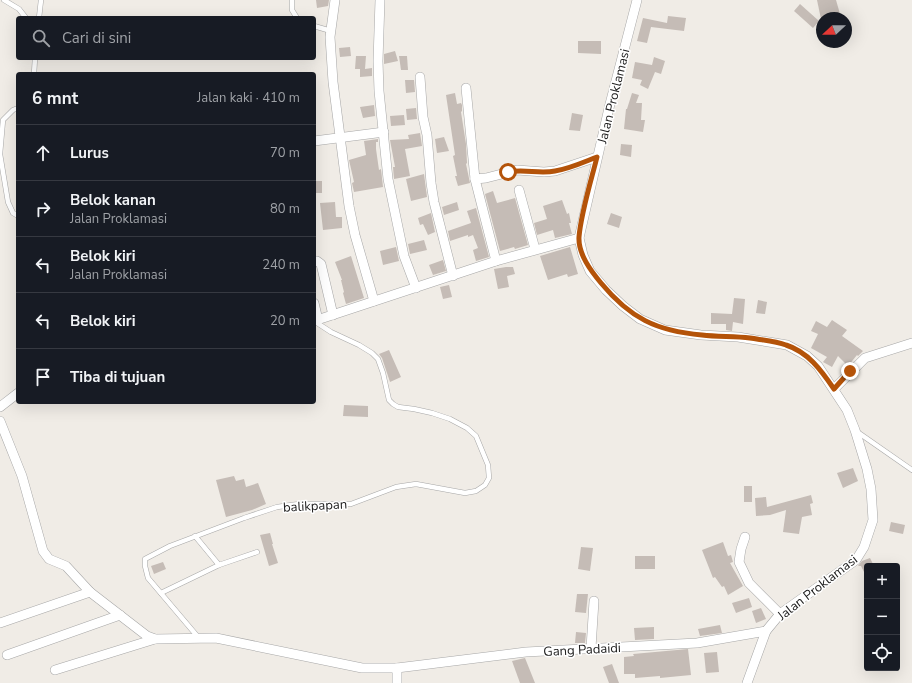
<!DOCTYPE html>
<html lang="id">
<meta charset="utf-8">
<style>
body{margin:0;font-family:"Nunito Sans",sans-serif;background:#242831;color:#f1f3f6}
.controls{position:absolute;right:12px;bottom:12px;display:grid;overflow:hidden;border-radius:4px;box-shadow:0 4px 16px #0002}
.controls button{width:36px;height:36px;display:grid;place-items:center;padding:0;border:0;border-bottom:1px solid #363941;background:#171b24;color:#f1f3f6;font:20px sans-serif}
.compass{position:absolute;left:816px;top:12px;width:36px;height:36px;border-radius:50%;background:#171b24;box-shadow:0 4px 16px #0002;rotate:248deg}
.stop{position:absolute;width:12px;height:12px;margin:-9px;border:3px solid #b45309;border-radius:50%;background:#fff}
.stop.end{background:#b45309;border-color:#fff;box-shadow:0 1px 4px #0008}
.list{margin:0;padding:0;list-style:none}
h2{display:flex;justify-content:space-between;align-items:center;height:52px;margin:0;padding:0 16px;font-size:17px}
h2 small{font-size:13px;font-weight:400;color:#9ea1a6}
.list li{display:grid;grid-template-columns:26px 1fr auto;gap:12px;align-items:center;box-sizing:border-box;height:56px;padding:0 16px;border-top:1px solid #363941}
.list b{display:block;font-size:15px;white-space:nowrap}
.list p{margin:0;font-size:13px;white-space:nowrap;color:#9ea1a6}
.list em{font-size:13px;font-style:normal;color:#9ea1a6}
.icon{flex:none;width:22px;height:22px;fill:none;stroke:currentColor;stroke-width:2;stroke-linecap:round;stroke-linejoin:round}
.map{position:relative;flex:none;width:912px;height:683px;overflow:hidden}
.search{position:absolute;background:#171b24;box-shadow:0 4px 16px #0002;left:16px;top:16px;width:300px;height:44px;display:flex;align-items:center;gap:10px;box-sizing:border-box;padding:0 14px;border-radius:4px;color:#9ea1a6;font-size:15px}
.panel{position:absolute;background:#171b24;box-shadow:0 4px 16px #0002;left:16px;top:72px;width:300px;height:332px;border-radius:4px}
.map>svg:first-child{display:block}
.building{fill:#c5bcb6}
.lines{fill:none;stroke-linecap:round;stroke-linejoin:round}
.lane-casing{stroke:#a7a7a7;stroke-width:5.5}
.street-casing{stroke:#a7a7a7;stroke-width:10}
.lane{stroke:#fff;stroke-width:4.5}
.street{stroke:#fff;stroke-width:9}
.route{stroke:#b45309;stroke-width:5}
.labels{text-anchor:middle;stroke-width:3;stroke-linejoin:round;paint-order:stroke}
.street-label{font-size:13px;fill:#202020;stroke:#fff}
</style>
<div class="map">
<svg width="912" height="683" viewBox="0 0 912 683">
<rect width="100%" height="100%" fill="#f0ece6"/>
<g class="building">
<path d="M316,0H329L328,6L317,8Z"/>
<path d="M817,0H836L840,14L821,19Z"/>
<path d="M800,4L819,21L813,28L794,11Z"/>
<path d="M668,16L686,18L684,31L651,27L647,43L637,41L643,18L667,23Z"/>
<path d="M578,41H601V54L578,53Z"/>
<path d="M350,47L351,56L340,57L339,48Z"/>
<path d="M395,51L398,61L384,64V54Z"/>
<path d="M356,56H366L365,69L372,68V76L360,77V69H363H355Z"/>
<path d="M399,56H407L408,70H401Z"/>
<path d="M654,57L665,61L661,74L655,72L648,89L640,85L642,80L632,78L635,62L652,65Z"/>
<path d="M405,80H414L415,92L406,93Z"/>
<path d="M455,93L457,104L461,103L462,105V111L461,112L466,144L467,163L466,164L470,183L458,186L455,176H457L453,156L455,155L446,95Z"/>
<path d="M632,93L639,95L636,103H642L641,120H645L643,132L624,129L626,109H627Z"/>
<path d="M374,105L375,116L363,118L360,107Z"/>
<path d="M416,108L417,119L407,120L406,109Z"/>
<path d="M572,113L583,115L580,131L569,130Z"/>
<path d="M404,115L405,125L391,126L390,116Z"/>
<path d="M420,133L422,146L405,149L410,176L394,179L393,167H395L390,140L409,139L408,135Z"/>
<path d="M444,137L449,151L437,153L435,139Z"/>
<path d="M378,139V142H376V149L379,170L381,169L383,187L354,192L352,183L354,182L349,160L366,155L364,141Z"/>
<path d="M621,144L632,145L631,157L620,155Z"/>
<path d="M424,174L427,197L411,201L406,179Z"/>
<rect x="314" y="181" width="8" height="12"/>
<path d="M493,191L497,203L515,198L528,245L515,249L514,247L500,251L485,194Z"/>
<path d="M562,200L567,214L569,213L571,223H569L572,234L555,238L553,230L537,235L534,223L547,219L543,206Z"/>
<path d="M335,202L336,217H342V228L323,230L320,203Z"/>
<path d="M457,202L459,210L444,215L442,207Z"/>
<path d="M476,208L489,257L476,261L473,250L478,248L473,235L468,237V235L450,241L448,231L471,223L467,211Z"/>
<path d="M431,213L435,232L428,235L423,224L420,225L418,218Z"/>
<path d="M611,213L622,217L619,228L607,224Z"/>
<path d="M424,240L427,250L410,254L408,244Z"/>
<path d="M396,247L399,261L383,265L380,251Z"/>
<path d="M570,247L578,274L568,277L567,274L548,280L540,256Z"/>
<path d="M351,256L364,298L346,304L343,293L344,292L341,280H342L335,262Z"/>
<path d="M443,260L446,271L433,275L429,265Z"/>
<path d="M506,267H513L515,274L507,276L509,287L498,289L494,269Z"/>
<path d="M449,285L452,297L443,299L440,287Z"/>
<path d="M734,298L745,299L743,324L733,322L732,331L726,330V324H711V313L732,314Z"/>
<path d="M758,300L767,302L765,314L756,313Z"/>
<path d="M832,320L847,330L842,336L863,351L858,356L857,355L848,366L838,356L832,367L823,362L827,357L811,348L818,334L811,331L816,321L827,327Z"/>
<path d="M389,350L401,377L390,382L382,358L379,354Z"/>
<path d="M344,405L368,406V417L343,416Z"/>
<path d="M853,468L858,481L843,488L837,473Z"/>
<path d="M234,476L236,481L244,479L246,487L258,483L266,504L252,510L226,517L216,480Z"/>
<rect x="744" y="486" width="8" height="16"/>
<path d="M811,495L813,503L810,504L812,515L802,517L799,534L783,532L786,510L770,515L756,516L755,498L766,497L767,507Z"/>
<path d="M891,522L905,525L903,534L889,531Z"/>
<path d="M270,533L273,544H272L278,563L269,566L260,535Z"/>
<path d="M723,542L728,556L731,555L733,562L730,563L743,586L728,595L724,586L722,587L715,577L713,578L702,550Z"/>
<path d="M581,547L593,548L590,571L578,569Z"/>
<rect x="635" y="556" width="20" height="13"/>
<path d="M870,558L874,566H867V578L861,566H858L862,561Z"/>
<path d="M163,562L166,569L154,574L151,566Z"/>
<path d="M577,594H588L586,613L575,612Z"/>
<path d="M749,598L752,607L736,613L732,603Z"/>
<path d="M761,608L766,619L756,623L752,611Z"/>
<path d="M720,625L722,633L700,636L698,629Z"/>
<path d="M654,627V639L635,640L634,628Z"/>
<path d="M576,632L586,633L585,643H575Z"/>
<path d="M688,649L691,675L660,678V676L635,678V674H624V657L634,656L633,654Z"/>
<path d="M717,652L719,672L706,673L704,653Z"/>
<path d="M525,658L535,683H520L512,661Z"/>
<path d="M612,664L619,683H609L603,667Z"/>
</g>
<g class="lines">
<defs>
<g id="lane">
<path d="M4,0L19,9L26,18"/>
<path d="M292,0V10L297,18"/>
<path d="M39,18L41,0"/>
<path d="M314,26L331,31"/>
<path d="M34,74L35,58"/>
<path d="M18,108L13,110L3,120L0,154L8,202L13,213L18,216"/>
<path d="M856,431L912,470"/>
<path d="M195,536L219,565"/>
<path d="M161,593L219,565L257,552"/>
<path d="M198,637L148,578L145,566V559L170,546L244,518L277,507L299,504H351L396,487L416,484L465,493L476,491L485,485L489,478L488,465L476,436L467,428L450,419L432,413L414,409L398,407L393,404L389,400L383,373L378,359L372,353L359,345L331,332L314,321"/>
</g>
<g id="street">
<path d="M335,0L330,37L333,82L349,206L355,235L374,301"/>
<path d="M380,0L378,61L379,91L388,179L404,256L416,288"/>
<path d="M637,0L609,108L579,238L583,255L590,271L606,290L623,306L640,319L665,330L701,335L738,337L787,345L807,356L818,366L847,410L855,430L867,469L871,489L873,520L864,547L856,560L780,614L766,631L747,683"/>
<path d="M420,77L423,117L427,135L431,183L434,202L453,276"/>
<path d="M466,88L475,179L486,178L517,170L544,172L555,171L597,157"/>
<path d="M314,141L384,132"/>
<path d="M475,179L496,261"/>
<path d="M519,190L535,249"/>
<path d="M314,261H317L321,264L333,315"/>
<path d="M314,303L318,320"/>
<path d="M314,321L496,261L579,238"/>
<path d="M834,389L865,358L912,343"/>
<path d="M0,407L18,393"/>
<path d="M0,421L22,476L43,551L49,559L66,566L90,592L147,636L155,639L216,638L362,668H397L526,652L697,643L766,631"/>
<path d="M745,537L741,549L739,562L749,583L780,614"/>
<path d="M0,623L90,592"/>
<path d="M591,648L594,601"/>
<path d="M7,655L120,615"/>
<path d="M55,670L155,639"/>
<path d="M397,683V668"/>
</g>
</defs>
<use href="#lane" class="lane-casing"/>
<use href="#street" class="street-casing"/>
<use href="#lane" class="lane"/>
<use href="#street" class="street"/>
</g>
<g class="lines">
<path class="route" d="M508,172C524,169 540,174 555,171C569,169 584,162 597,157C591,181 581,213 579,237C578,254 591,271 601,283C630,318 656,331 702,335C718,337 734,336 750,338C762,340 775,341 786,345C808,352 821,370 834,389L850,371"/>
</g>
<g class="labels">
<g class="street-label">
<text transform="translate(613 96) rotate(-76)" y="5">Jalan Proklamasi</text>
<text transform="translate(315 505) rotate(-3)" y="5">balikpapan</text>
<text transform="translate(817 587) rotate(-38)" y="5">Jalan Proklamasi</text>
<text transform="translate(582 649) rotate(-3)" y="5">Gang Padaidi</text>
</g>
</g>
</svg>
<div class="controls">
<button>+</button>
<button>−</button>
<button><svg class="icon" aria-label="locate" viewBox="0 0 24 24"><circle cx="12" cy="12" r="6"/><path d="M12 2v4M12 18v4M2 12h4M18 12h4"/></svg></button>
</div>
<svg class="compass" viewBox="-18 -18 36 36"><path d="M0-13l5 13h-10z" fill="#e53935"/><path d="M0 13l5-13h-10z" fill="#9ea1a6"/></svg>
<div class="stop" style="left:508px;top:172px"></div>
<div class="stop end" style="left:850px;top:371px"></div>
<div class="search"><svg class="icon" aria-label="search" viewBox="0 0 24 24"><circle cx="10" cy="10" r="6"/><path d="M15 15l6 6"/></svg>Cari di sini</div>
<section class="panel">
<h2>6 mnt<small>Jalan kaki · 410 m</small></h2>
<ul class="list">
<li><svg class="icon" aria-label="ahead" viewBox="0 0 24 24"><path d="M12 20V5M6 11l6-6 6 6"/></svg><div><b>Lurus</b></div><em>70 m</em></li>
<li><svg class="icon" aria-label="right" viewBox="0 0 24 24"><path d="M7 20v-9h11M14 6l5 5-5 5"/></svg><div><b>Belok kanan</b><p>Jalan Proklamasi</p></div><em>80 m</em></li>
<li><svg class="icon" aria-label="left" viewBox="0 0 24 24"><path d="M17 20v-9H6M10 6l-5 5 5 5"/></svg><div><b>Belok kiri</b><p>Jalan Proklamasi</p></div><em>240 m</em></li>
<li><svg class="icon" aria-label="left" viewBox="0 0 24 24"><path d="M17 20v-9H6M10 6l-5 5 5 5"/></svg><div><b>Belok kiri</b></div><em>20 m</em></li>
<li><svg class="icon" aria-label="arrive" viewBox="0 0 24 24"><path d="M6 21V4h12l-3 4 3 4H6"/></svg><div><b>Tiba di tujuan</b></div></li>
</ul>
</section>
</div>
